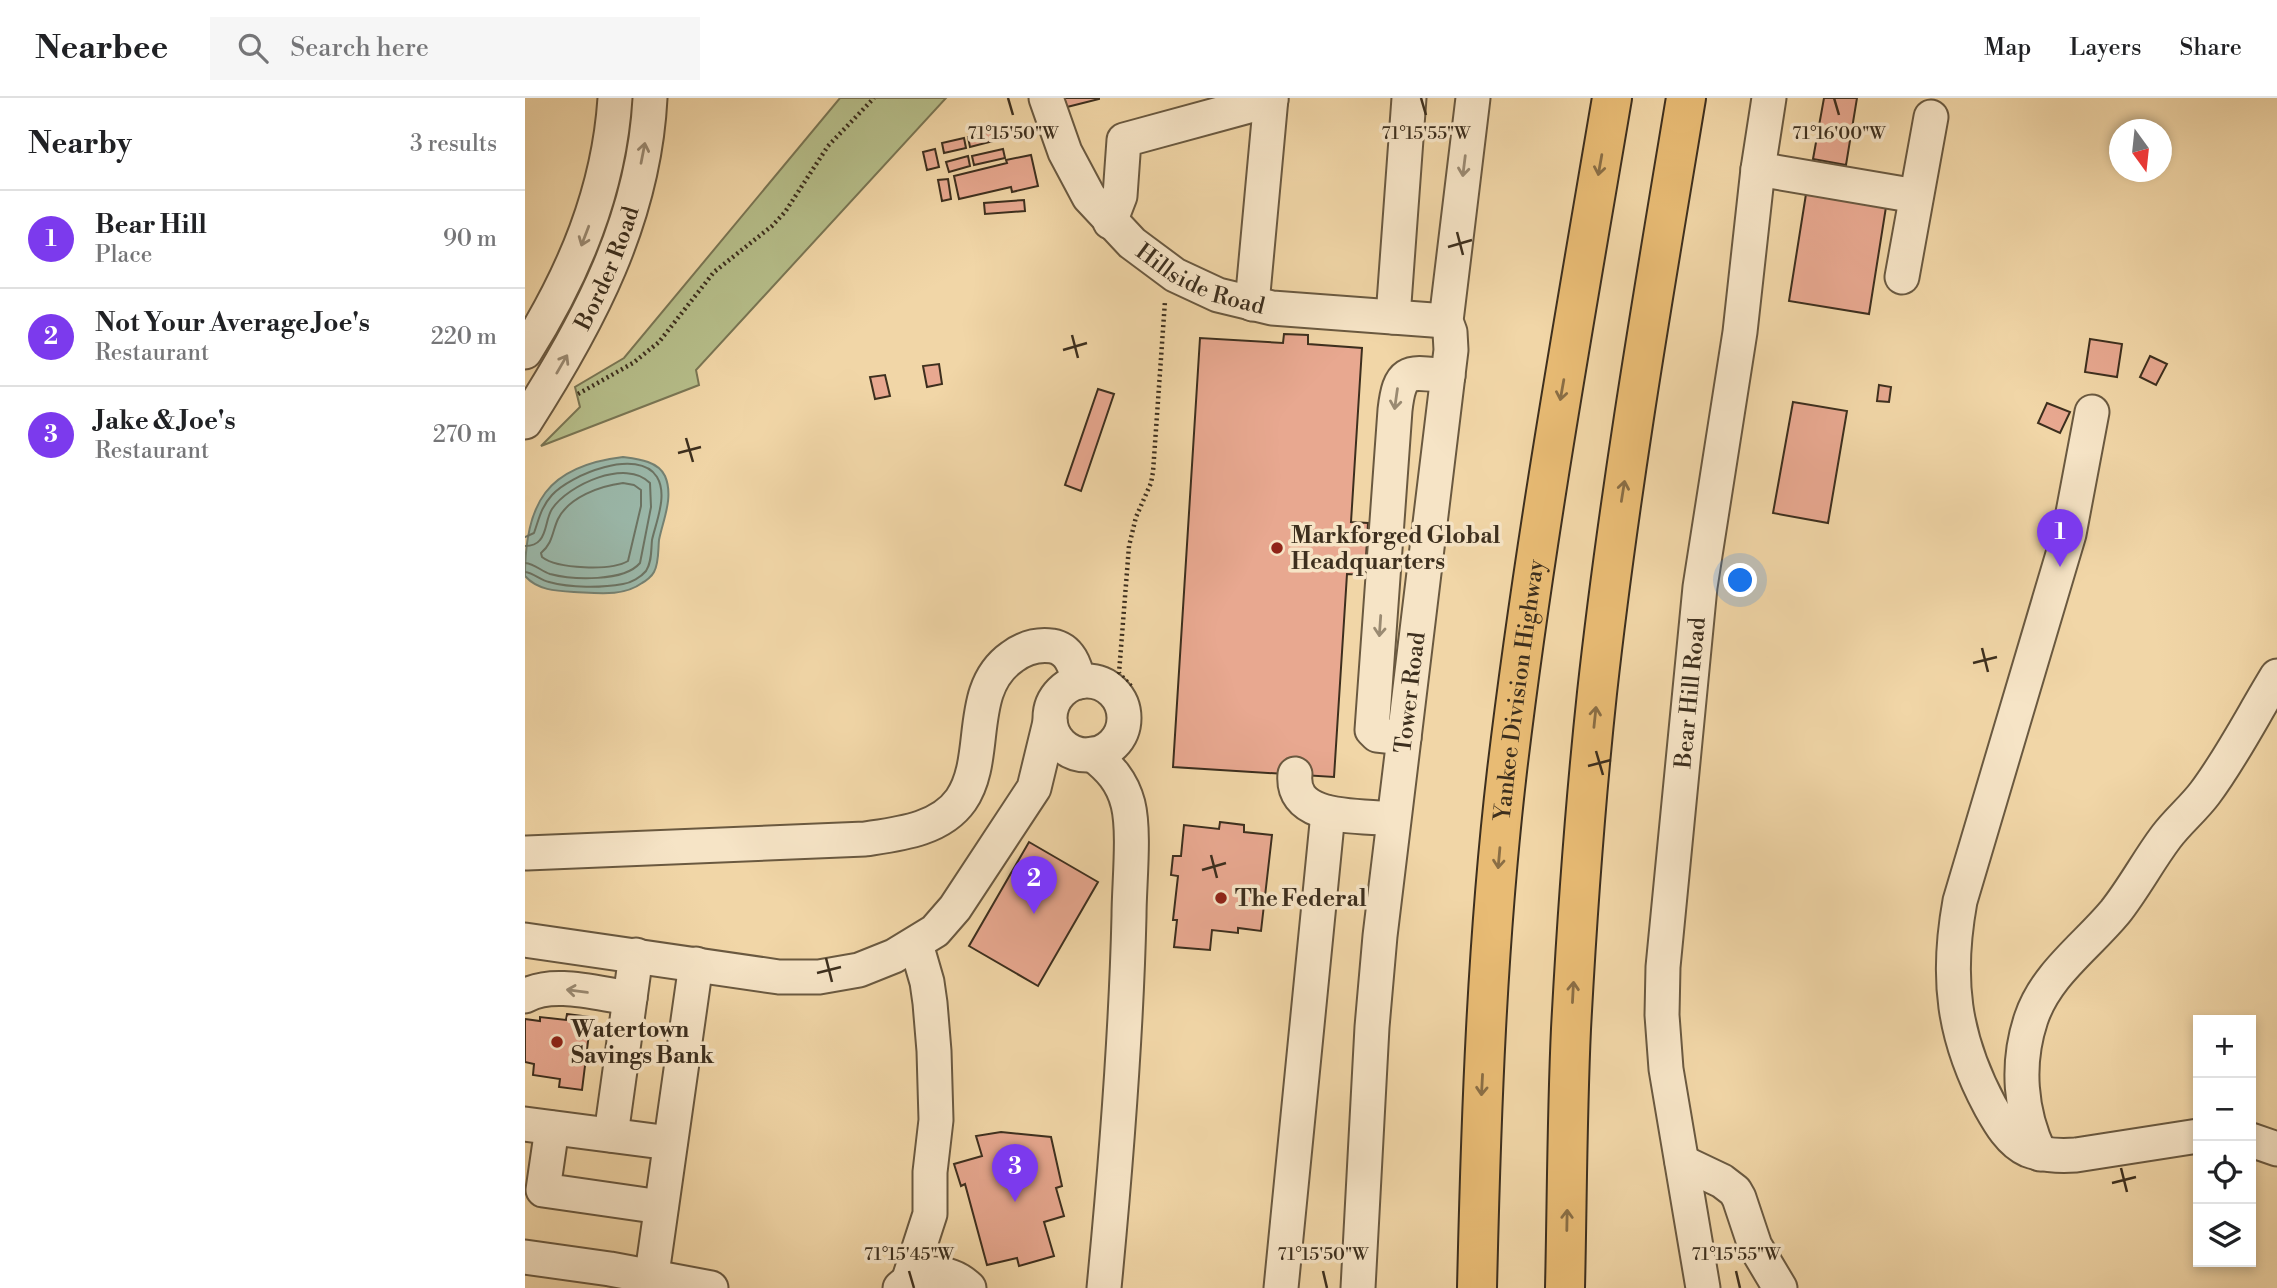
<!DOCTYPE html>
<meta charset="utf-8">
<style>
body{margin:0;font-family:"Libre Bodoni",serif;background:#f6f6f6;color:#202124}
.controls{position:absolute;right:21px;bottom:21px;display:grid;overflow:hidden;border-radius:0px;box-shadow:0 4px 10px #0003}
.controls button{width:63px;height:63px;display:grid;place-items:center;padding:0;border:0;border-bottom:2px solid #e0e0e0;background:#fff;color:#202124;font:35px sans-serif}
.compass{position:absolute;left:1584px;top:21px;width:63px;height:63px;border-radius:50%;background:#fff;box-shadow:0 4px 10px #0003;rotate:165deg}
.you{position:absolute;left:1216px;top:483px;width:24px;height:24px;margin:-18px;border:5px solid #fff;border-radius:50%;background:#1a73e8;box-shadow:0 0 0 10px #1a73e833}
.badge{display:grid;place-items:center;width:46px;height:46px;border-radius:50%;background:#7c3aed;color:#fff;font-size:23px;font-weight:700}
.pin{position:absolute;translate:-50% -58px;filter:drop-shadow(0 2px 4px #0008)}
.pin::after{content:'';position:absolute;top:37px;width:24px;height:21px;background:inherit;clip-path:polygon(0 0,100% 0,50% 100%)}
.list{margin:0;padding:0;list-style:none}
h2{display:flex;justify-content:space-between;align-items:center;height:91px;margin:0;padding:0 28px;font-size:30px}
h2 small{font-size:23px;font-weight:400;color:#757577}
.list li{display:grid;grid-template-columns:46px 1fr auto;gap:21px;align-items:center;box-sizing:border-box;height:98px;padding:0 28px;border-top:2px solid #e0e0e0}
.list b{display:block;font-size:26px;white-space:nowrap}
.list p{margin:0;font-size:23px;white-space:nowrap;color:#757577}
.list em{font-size:23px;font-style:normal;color:#757577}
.icon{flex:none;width:38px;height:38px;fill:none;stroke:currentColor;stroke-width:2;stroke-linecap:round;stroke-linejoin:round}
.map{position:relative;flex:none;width:1752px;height:1190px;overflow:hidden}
header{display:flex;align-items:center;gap:42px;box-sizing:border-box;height:98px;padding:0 35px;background:#fff;border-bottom:2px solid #e0e0e0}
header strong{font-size:33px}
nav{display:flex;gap:38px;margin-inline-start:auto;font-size:24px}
.search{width:490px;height:63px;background:#f6f6f6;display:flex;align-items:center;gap:18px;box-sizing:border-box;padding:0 24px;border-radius:0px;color:#757577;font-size:26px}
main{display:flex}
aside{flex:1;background:#fff}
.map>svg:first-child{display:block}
.green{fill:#b6be8a;stroke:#7a7654;stroke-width:2}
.water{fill:#9bb9ab;stroke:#758273;stroke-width:2}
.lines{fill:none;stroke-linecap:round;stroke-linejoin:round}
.shore{stroke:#6c7464;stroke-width:2}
.building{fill:#e8a890;stroke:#3d2f1e;stroke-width:2}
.minor-casing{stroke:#6a5940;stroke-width:37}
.highway-casing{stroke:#3d2f1e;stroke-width:42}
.path{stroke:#3d2f1e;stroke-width:4.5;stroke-dasharray:2 3.5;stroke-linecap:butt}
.minor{stroke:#f6e4c6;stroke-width:33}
.highway{stroke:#e8bb74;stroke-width:38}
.oneway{stroke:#9a8a72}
.oneway2{stroke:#8a6e45}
.ticks{fill:none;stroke:#3d2f1e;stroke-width:2.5}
.poi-dot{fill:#8f2418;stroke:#f6e4c6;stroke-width:2.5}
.labels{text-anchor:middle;stroke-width:7;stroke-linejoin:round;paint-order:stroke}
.street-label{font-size:23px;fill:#3d2f1e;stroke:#f6e4c6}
.poi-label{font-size:23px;font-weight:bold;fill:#3d2f1e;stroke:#f6e4c6;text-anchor:start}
.ticks-label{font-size:18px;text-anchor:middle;fill:#3d2f1e;stroke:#f6e4c6;stroke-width:7;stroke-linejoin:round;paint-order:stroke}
</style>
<header>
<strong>Nearbee</strong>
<div class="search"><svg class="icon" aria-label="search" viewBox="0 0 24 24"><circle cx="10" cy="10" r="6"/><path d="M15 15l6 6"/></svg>Search here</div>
<nav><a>Map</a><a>Layers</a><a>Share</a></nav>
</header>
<main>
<aside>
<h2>Nearby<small>3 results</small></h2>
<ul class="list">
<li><span class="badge">1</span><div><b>Bear Hill</b><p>Place</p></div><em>90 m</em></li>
<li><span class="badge">2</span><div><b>Not Your Average Joe's</b><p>Restaurant</p></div><em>220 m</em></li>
<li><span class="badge">3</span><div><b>Jake &amp; Joe's</b><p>Restaurant</p></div><em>270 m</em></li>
</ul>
</aside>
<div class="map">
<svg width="1752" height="1190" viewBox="0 0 1752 1190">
<rect width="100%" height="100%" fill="#f1d6a7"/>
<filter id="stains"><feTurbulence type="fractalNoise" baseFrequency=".00286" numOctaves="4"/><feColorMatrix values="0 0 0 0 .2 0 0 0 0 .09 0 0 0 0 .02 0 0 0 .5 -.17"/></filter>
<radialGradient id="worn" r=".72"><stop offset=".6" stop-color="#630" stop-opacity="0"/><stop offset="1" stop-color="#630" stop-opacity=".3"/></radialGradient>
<path class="green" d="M315,0H421L171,272L174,287L16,348L55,309L50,289L99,260Z"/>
<path class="water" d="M98,359C113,361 133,363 140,378C149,399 138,422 134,442C133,452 134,465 129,474C127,478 121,483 117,485C98,499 72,495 49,494C31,493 12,492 0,478C0,405 22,368 98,359Z"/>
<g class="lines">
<g class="shore">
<path d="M98,385L109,387L116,392V408L103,463C86,473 32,471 17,459L16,455C28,445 27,434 33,421C44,399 75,388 98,385Z"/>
<path d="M0,439L9,435C14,421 16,409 27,397C45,377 113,349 132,379C143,397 131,424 127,442C126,452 127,464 121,473C116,479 106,485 98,486C76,490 46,490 24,484C15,482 9,475 0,474"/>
<path d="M0,448C6,448 11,447 15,442C22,434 21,420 27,411C43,387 101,360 125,385L126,409L115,465C99,484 48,482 25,476C16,473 10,466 0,465"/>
</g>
</g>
<g class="building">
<path d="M539,0H574V1L542,9Z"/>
<path d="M1299,0H1332L1321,67L1288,61Z"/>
<path d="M469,33L472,42L445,49L443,39Z"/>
<path d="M439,40L441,50L419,55L417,45Z"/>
<path d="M410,51L414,69L402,72L398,54Z"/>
<path d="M478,51L480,60L449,67L447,58Z"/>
<path d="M506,57L513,88L487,94L486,89L434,101L429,78L482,65L481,62Z"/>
<path d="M443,58L445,68L424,74L421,64Z"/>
<path d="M423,81L426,101L417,103L413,82Z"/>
<path d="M1281,96L1361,109L1344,216L1264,203Z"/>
<path d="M499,102L500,113L460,116L459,105Z"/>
<path d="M759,236L783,237V246L837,250L826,424L843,425L840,477L822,476L809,679L648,669L675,240L758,245Z"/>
<path d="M1565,241L1597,246L1592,279L1560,274Z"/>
<path d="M1625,258L1642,266L1631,287L1615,279Z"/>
<path d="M414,266L417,286L402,289L398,268Z"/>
<path d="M360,277L365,298L350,301L345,279Z"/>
<path d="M1354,287L1366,289L1364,304L1352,303Z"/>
<path d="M573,291L589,296L556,393L540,387Z"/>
<path d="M1268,304L1322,313L1303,425L1248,415Z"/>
<path d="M1522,305L1545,314L1535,335L1513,325Z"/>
<path d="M695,724L719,727V734L747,737L736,833L713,830V835L687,832L685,852L649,849L652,822H648L653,778L646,777L648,758H656L659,727L694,731Z"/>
<path d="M504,744L573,784L513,888L444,848Z"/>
<path d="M42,916L66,919L57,992L34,989L35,981L8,977L9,966L0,964V921L15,923V919L41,922Z"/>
<path d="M476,1034L526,1039L537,1088L531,1090L539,1118L519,1124L529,1158L494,1168L492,1160L462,1167L440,1086L436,1088L429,1066L457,1058L451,1038Z"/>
</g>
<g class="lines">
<defs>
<g id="minor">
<path id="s1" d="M521,0L540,54L564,99L607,145L650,177L693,197L747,210L921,223"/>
<path d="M1233,71L1391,98"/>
<path d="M585,124L595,98L599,42L746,2"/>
<path d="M1377,179L1406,19"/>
<path d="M727,206L746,0"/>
<path d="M868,219L884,0"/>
<path d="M0,254C49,176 84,93 90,0"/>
<path d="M1567,314L1544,436L1435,803C1421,880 1428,939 1465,1008C1474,1024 1485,1044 1503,1052C1519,1058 1535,1058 1551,1057L1673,1038"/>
<path id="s2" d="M0,324C64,224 119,121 125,0"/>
<circle cx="562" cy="620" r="37"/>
<path d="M879,640L852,637L847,632L870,312C875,269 884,274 923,278"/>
<path d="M567,656C585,670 597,683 603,706C610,734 604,787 604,818C601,943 591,1066 579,1190"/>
<path d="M770,676C765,724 836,717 868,721"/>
<path d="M2,755L340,741C373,736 415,732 436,702C465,660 440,592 487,559C499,550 512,546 527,548C545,551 550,568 554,584"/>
<path d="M0,842L254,879H294L334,872L369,858L410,833L430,810L509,690L525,624"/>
<path d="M0,898C28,882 73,896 105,900"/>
<path d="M0,1026L145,1045"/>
<path d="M27,1030L18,1092L136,1109"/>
<path d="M86,1037L111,857"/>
<path d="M1726,1042L1752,1051"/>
<path d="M1515,1056C1495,1014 1491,966 1506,921C1521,876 1561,849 1590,814C1609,790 1623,763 1641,739C1653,723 1668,711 1680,695C1707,659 1728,617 1752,578"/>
<path d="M1157,1064L1197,1083L1210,1093L1214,1100L1230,1148L1255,1190"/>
<path d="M0,1159L85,1171L186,1190"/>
<path d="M383,1184L405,1116V1074L411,1022L409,953L405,905L402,884L391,846"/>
<path d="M125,1190L171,866"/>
<path d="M375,1190C395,1171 424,1171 444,1190"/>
<path d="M756,1190L803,715"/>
<path id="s3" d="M833,1190L847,929L855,838L926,252L925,234L921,223L948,0"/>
<path id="s4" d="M1178,1190L1141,971L1137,917L1138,869L1175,489L1215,234L1233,71L1244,0"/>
</g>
<g id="highway">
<path id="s5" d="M952,1190C956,1017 962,845 982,673C1009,447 1049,224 1087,0"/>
<path d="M1040,1190C1042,1104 1042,1017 1046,931C1052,819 1060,707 1072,595C1094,396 1128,198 1161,0"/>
</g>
</defs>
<use href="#minor" class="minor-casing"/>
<use href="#highway" class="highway-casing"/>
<g class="path">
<path d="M53,296L108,265L134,244L189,174L247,128L260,114L303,48L349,0"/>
<path d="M606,588L594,575L604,448L611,419L626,385L628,374L640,203"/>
</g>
<use href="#minor" class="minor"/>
<use href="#highway" class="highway"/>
</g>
<defs><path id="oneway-shaft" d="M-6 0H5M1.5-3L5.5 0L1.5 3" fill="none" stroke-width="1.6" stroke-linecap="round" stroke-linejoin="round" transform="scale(1.75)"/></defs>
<g class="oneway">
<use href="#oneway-shaft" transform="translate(118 55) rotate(-79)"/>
<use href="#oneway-shaft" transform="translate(939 68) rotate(97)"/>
<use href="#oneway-shaft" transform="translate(60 138) rotate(111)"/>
<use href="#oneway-shaft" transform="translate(37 266) rotate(-60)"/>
<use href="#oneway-shaft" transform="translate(871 301) rotate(98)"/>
<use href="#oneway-shaft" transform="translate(855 528) rotate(94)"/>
<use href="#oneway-shaft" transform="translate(52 893) rotate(-172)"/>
</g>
<g class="oneway2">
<use href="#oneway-shaft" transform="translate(1075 67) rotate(100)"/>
<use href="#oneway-shaft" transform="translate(1037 292) rotate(100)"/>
<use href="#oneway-shaft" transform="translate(1098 393) rotate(-81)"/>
<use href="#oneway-shaft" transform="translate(1070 619) rotate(-84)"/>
<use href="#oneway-shaft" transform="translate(974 760) rotate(95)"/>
<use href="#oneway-shaft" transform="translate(1048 894) rotate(-87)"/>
<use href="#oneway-shaft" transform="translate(957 987) rotate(93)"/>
<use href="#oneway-shaft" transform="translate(1042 1122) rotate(-89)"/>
</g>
<path class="ticks" d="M483,0L488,17M896,0L901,17M1309,0L1314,17M932,134L938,157M923,149L947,142M547,237L553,260M538,252L562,245M161,340L168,364M153,355L176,349M1457,550L1463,574M1448,565L1472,559M1071,653L1078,677M1063,668L1086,662M686,757L692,780M677,772L701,765M301,860L307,884M292,875L316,869M1596,1070L1602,1094M1587,1085L1611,1079M384,1173L389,1190M798,1173L802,1190M1211,1173L1215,1190"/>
<g class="poi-dot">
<circle cx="752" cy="450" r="7"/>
<circle cx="696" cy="800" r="7"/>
<circle cx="32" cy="944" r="7"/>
</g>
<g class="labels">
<g class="street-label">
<text dy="8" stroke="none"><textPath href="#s2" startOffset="175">Border Road</textPath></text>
<text dy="8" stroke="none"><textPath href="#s1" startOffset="250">Hillside Road</textPath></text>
<text dy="8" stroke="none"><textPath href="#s5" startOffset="600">Yankee Division Highway</textPath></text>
<text dy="8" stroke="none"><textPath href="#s3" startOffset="598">Tower Road</textPath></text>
<text dy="8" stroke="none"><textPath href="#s4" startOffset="600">Bear Hill Road</textPath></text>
</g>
<g class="poi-label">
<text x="766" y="445">Markforged Global<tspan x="766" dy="26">Headquarters</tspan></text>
<text x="710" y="808">The Federal</text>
<text x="46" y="939">Watertown<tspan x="46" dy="26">Savings Bank</tspan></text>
</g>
</g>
<g class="ticks-label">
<text x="488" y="41">71°15'50"W</text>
<text x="901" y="41">71°15'55"W</text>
<text x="1314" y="41">71°16'00"W</text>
<text x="384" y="1162">71°15'45"W</text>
<text x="798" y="1162">71°15'50"W</text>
<text x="1211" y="1162">71°15'55"W</text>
</g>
<rect width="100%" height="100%" filter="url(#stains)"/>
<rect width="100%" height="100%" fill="url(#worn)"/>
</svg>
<div class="controls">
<button>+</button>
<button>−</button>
<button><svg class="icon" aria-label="locate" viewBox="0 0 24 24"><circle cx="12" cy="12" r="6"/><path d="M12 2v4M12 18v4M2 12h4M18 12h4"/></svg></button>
<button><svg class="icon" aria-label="layers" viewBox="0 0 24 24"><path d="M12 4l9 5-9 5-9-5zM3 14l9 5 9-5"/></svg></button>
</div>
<svg class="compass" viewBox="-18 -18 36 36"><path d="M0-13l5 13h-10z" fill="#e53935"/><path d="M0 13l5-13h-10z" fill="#757577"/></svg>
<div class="you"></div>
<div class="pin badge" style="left:1535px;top:469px">1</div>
<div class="pin badge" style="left:509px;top:816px">2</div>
<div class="pin badge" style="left:490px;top:1104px">3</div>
</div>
</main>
